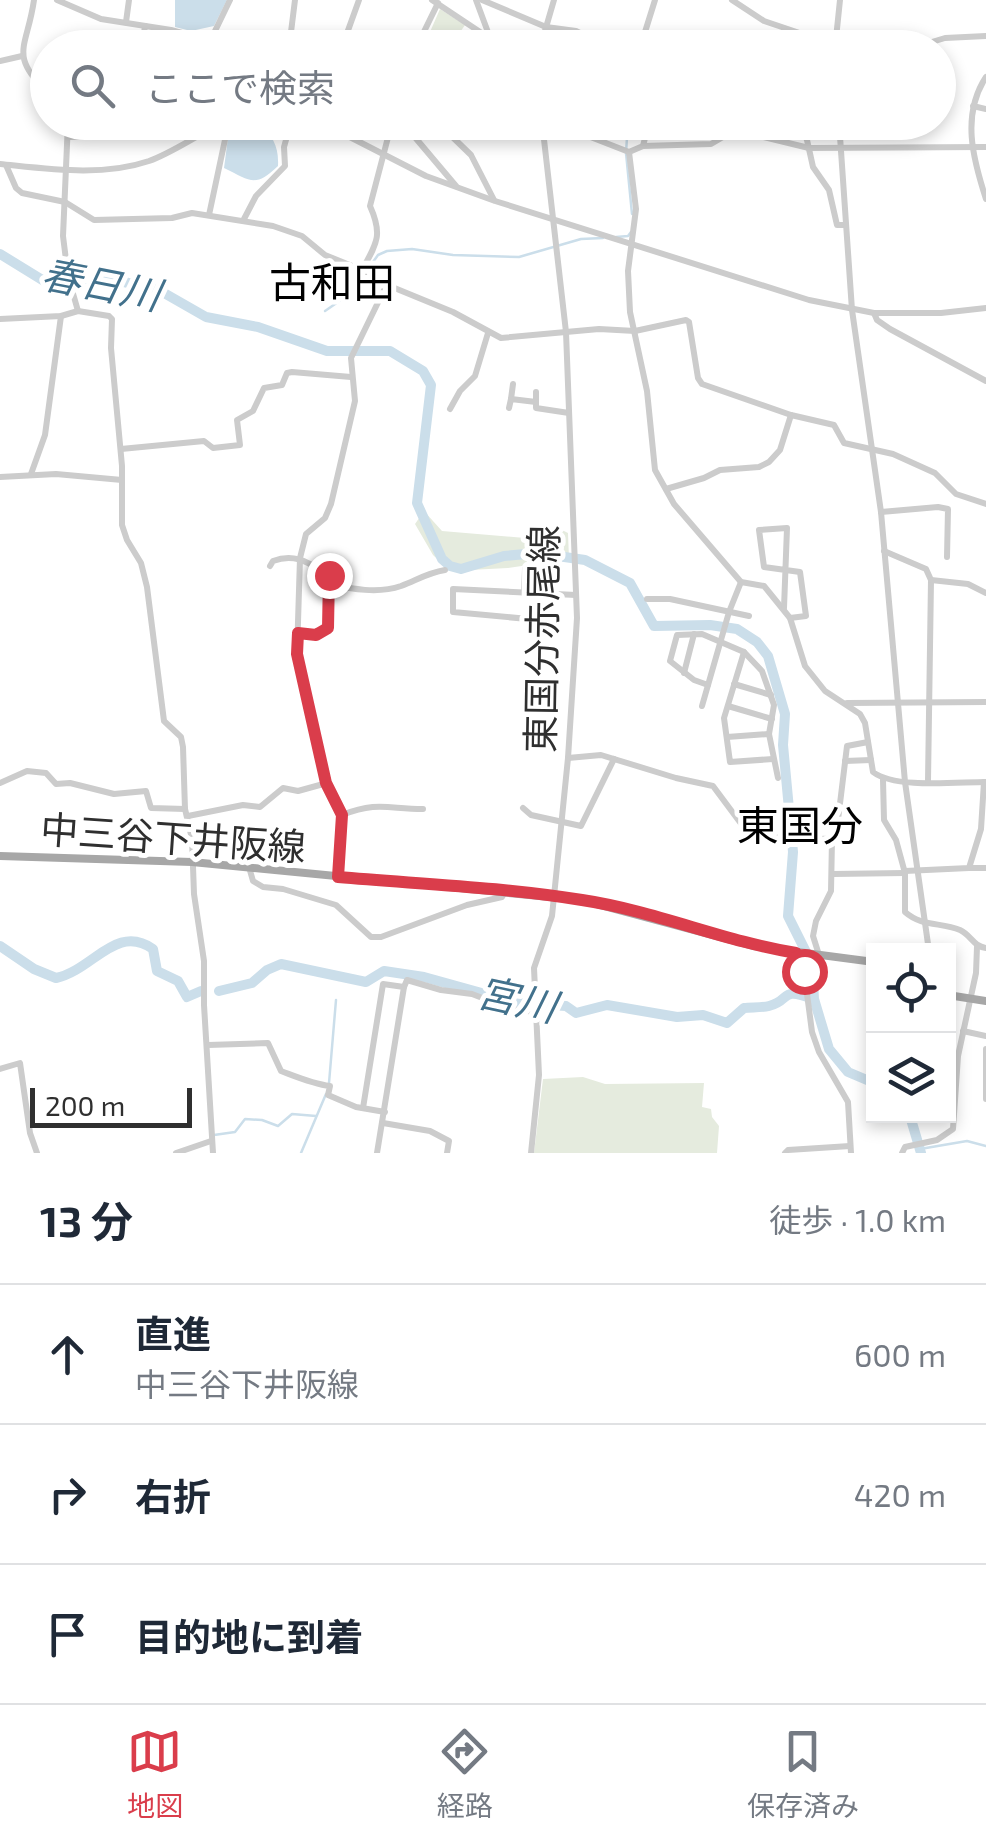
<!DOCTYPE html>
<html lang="ja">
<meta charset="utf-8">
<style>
body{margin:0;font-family:"Exo 2","Noto Sans JP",sans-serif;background:#f2f2f3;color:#1f2937}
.controls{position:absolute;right:30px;bottom:30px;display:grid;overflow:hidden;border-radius:0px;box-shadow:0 5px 15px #0003}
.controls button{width:90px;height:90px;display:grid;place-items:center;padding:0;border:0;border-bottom:2px solid #e0e1e3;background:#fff;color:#1f2937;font:50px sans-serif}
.scale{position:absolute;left:30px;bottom:25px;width:162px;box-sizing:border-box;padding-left:10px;border:5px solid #2f2f2f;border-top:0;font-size:28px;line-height:35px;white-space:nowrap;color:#2f2f2f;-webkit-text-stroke:8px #fff;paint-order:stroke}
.stop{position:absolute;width:30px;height:30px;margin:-22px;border:8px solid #da3d4b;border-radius:50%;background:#fff}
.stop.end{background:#da3d4b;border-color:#fff;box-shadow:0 2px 10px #0008}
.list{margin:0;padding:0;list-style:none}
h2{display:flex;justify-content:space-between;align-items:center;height:130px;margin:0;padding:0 40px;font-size:42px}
h2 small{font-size:32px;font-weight:400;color:#747a83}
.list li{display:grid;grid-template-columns:65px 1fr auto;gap:30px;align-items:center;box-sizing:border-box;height:140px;padding:0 40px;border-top:2px solid #e0e1e3}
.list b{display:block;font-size:38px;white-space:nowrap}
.list p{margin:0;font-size:32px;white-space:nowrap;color:#747a83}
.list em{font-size:32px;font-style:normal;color:#747a83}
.icon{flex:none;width:55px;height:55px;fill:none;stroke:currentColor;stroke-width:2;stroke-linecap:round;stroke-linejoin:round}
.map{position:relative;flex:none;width:986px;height:1153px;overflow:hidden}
.search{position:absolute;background:#fff;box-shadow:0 5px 15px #0003;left:30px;right:30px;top:30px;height:110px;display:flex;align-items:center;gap:25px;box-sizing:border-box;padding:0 35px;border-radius:55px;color:#747a83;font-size:38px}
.sheet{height:550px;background:#fff}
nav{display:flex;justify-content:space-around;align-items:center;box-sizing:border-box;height:140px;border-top:2px solid #e0e1e3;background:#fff;font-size:28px;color:#747a83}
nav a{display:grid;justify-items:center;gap:5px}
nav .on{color:#da3d4b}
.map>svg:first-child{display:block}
.green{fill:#e5ebde}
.water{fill:#cbdeea}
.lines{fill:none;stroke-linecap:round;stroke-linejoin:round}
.stream{stroke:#cbdeea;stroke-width:2.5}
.river{stroke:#cbdeea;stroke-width:10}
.minor{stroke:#ccc;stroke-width:6}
.major{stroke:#a7a7a7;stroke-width:8}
.route{stroke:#da3d4b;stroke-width:12}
.labels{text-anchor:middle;stroke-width:10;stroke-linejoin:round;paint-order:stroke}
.street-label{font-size:38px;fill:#2f2f2f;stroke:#fff}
.water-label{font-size:40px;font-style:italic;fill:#42718c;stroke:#fff}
.quarter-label{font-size:42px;fill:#000;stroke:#fff}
</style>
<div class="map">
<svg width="986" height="1153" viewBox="0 0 986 1153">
<rect width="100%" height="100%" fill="#fff"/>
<g class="green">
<path d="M440,9L465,25L450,47L423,48Z"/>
<path d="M424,511L442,531L525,538L560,529L568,533L569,559L508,568L450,571L433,555L415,524Z"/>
<path d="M583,1077L605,1084L704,1083L702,1107L711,1109L712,1117L719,1126L717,1153H534L543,1079Z"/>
</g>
<g class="water">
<path d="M175,0H227L214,26L191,31L175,27Z"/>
<path d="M230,123H259C273,137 279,146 278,166C255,188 251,181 224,168Z"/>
</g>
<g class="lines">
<g class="stream">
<path d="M628,122L626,153L632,214"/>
<path d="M616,237L628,236L631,232"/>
<path d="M368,269L378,255L387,251L412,249L453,255L519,257L581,239L603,238"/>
<path d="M325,311L351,293L364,276"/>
<path d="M329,1083L336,1000"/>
<path d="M214,1135L235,1132L245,1119L262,1120L278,1126L292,1114L316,1116"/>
<path d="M920,1149L967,1141L986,1146"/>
<path d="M301,1153L326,1094"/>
</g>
<g class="river">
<path d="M0,254L44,281H119L157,289L206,317L258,327L327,351H390L423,371L431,385L417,503L442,559L450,566L461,569L504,556L537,553L585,560L630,583L654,626L710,625L737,629L757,642L768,656L785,714L783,745L793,852L788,916L812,964L814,999L829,1049L848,1072L874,1083"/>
<path d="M0,946L34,969L56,978C93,970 116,923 153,949L157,971L178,981L187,997L201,991"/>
<path d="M219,991L252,983L267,970L281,964L366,982L384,971L424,977L517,1003L566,1006L576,1013L607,1005L677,1017L703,1015L727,1023L744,1008C751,1007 761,1008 769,1006C792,1000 779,986 813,999"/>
<path d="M910,1116L921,1153"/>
</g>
<g class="minor">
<path d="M34,0C27,49 8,54 48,93"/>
<path d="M57,0L101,19L171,30L236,48"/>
<path d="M432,0L504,48"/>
<path d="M476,0L489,35"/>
<path d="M482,0L546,27L576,31L610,48"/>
<path d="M732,0L764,21L844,48"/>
<path d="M126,22L129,0"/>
<path d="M784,29V48"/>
<path d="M224,45L215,31L230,0"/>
<path d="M142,48L145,26"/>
<path d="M289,48L295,0"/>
<path d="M347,48L346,36L359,0"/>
<path d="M416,48L438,3"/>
<path d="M540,48L554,0"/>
<path d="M640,48L655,0"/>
<path d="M835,48L840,0"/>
<path d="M912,48L945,38L986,36"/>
<path d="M0,61L22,56"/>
<path d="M986,77C961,115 973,159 986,199"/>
<path d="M973,106L986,109"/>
<path d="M68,122L63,236L68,276L78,311"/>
<path d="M313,122L340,132L426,176L495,201L809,300L874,313H941L986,308"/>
<path d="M396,122L413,135L456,186"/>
<path d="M437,122L471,155L494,200"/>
<path d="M566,122L588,136L629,152L643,146L711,144L735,130L809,148L986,147"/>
<path d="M799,122L807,140L813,167L829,190L837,225H846"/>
<path d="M839,122L852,310L881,512L905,782L929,951"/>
<path d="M69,137L116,135L129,131L153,133L192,122"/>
<path d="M643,146L649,122"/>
<path d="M629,152L636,209L628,271L630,312L647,391L655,470L674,504L741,582L764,586L790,618L805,666L825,691L860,714L865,723L873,772C895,789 957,782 986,782"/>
<path d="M0,164C49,169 102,177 149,161C176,151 199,133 226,122"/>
<path d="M6,165L16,188L22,193L65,202L94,220L172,218L192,213L273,226L302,236L325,255L362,270L375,280L453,312L501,338L599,329L635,331L686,320L689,322L698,378L702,384L791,415L834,425L844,443L893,454L935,473L956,494L986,504"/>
<path d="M209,215L226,135L222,124"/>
<path d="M244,219L256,196L285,166L284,147L291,122"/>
<path d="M362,270C377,243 383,235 370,206L392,122"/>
<path d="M874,313L877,320L890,329L986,381"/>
<path d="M0,319L61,316L78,311L109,316L112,319L111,348L122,466V525L127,540L141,563L147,587L164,721L181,737L183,747L185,809L192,839L194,894L204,961V1005L213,1153"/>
<path d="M536,392V408L569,413"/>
<path d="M511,399L513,384"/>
<path d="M509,408L511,399L536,402"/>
<path d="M450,409L460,391L475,376L488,333"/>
<path d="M121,449L204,441L213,448L240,445L237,420L253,411L264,388L282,385L287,373L292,372L351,377"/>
<path d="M31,474L45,435L61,316"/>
<path d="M0,477L56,474L122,480"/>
<path d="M666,489L704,478L720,470L759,467L769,462L780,450L791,415"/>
<path d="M881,512L938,507L948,509L947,557"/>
<path d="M884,551L926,569L931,580L928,781"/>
<path d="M270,566L273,561C296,552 310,564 329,575L328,629L316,635L298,633"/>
<path d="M931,580L968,584L986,593"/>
<path d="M329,584C352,589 378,594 401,586C417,580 427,573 445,570"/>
<path d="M524,593L525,569"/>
<path d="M647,599H670L749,616"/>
<path d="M784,608L787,528L759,530L764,567L800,572L806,616L790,618"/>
<path d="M539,620L453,612V589L576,595"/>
<path d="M539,635V594"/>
<path d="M744,652L762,671L774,705L769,734L778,778"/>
<path d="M684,673L694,634"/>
<path d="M734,684L771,695"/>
<path d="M708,685L694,680L670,661L677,635L702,634L744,652L724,718L730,762L773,759"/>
<path d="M847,703L986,702"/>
<path d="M702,706L729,612L741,582"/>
<path d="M728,706L772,719"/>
<path d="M727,737L769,734"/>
<path d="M568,758L601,755L676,778L713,786L745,829L756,837L832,839"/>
<path d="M845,761L871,760"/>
<path d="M883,780L884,820L896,840L905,873V912C922,927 941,922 960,930C971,935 973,946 986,948"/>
<path d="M0,783L27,771L46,773L56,784L70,783L114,794L146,791L151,808L185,809"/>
<path d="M523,808L531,815L581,826L614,759"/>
<path d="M342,815C378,801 388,809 423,809"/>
<path d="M188,816L243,805L260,807L283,788L298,791L327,783"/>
<path d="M249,867L253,881L263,887L283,889L336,905L371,937H381L467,905L502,897L505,892"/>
<path d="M969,868H986"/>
<path d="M905,871L969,868L981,829L984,782"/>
<path d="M833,874L905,873"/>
<path d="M338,877L342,815L327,783L297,654L300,558L306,534L325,518L331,504L355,401L351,358L386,286"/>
<path d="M796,953L804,971L812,1032L819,1052L848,1102L851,1153"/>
<path d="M819,955L813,936L816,921L831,891L832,839L838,820L847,746L868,742"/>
<path d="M963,1031L986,1036"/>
<path d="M208,1045L268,1043L281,1071C297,1077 313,1084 330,1086L328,1095L356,1107L385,1112"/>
<path d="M986,1049V1099"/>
<path d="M0,1069L20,1063L30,1133L37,1153"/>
<path d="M363,1108L383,984L404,987L407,980L441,990L472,994L511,1009L535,1012"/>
<path d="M383,1123L430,1131L449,1141L447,1153"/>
<path d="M176,1153L211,1141"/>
<path d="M377,1153L404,987"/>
<path d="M531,1153L539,1075L534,968L552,916L568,758L577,618L566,332L542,122"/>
<path d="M785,1153L788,1150L850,1146"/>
<path d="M902,1153L905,1147L937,1140L953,1129L958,1056L976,973L977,947"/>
</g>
<g class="major">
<path d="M0,856L192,862L581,900L753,946L874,962"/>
<path d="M948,995L986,1001"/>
</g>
</g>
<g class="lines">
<path class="route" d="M329,575L328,628L316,635L298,633L297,654L326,783L342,815L338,877C419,884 502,887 582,900C655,911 723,941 796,953L804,971"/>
</g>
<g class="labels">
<g class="street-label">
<text transform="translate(543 639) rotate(-89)" y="13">東国分赤尾線</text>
<text transform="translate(173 839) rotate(4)" y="13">中三谷下井阪線</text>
</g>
<g class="water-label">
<text transform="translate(101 285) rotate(11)" y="14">春日川</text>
<text transform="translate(517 1000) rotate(12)" y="14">宮川</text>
</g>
<g class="quarter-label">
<text x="332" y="298">古和田</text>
<text x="800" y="841">東国分</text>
</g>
</g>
</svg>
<div class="controls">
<button><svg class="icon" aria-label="locate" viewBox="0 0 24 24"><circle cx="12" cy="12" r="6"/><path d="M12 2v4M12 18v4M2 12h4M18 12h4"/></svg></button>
<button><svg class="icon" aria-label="layers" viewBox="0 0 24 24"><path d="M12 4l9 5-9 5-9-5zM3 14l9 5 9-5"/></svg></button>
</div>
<div class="scale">200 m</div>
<div class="stop" style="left:804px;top:971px"></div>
<div class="stop end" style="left:329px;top:575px"></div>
<div class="search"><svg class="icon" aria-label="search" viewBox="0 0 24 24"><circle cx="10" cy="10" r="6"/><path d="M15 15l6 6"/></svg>ここで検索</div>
</div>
<section class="sheet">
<h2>13 分<small>徒歩 · 1.0 km</small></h2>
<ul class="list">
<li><svg class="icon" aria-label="ahead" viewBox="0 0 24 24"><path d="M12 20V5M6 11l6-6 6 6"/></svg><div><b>直進</b><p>中三谷下井阪線</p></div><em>600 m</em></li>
<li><svg class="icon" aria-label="right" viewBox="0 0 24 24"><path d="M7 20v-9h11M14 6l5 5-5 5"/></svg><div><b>右折</b></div><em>420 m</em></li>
<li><svg class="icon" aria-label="arrive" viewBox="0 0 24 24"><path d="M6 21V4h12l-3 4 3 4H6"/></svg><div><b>目的地に到着</b></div></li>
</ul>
</section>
<nav>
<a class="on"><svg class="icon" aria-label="map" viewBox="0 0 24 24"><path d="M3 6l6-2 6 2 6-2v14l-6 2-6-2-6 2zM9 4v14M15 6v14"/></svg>地図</a>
<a><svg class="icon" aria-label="directions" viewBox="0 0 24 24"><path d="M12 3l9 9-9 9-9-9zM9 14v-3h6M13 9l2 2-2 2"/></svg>経路</a>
<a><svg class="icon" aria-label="saved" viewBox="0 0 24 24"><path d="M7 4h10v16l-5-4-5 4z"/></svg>保存済み</a>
</nav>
